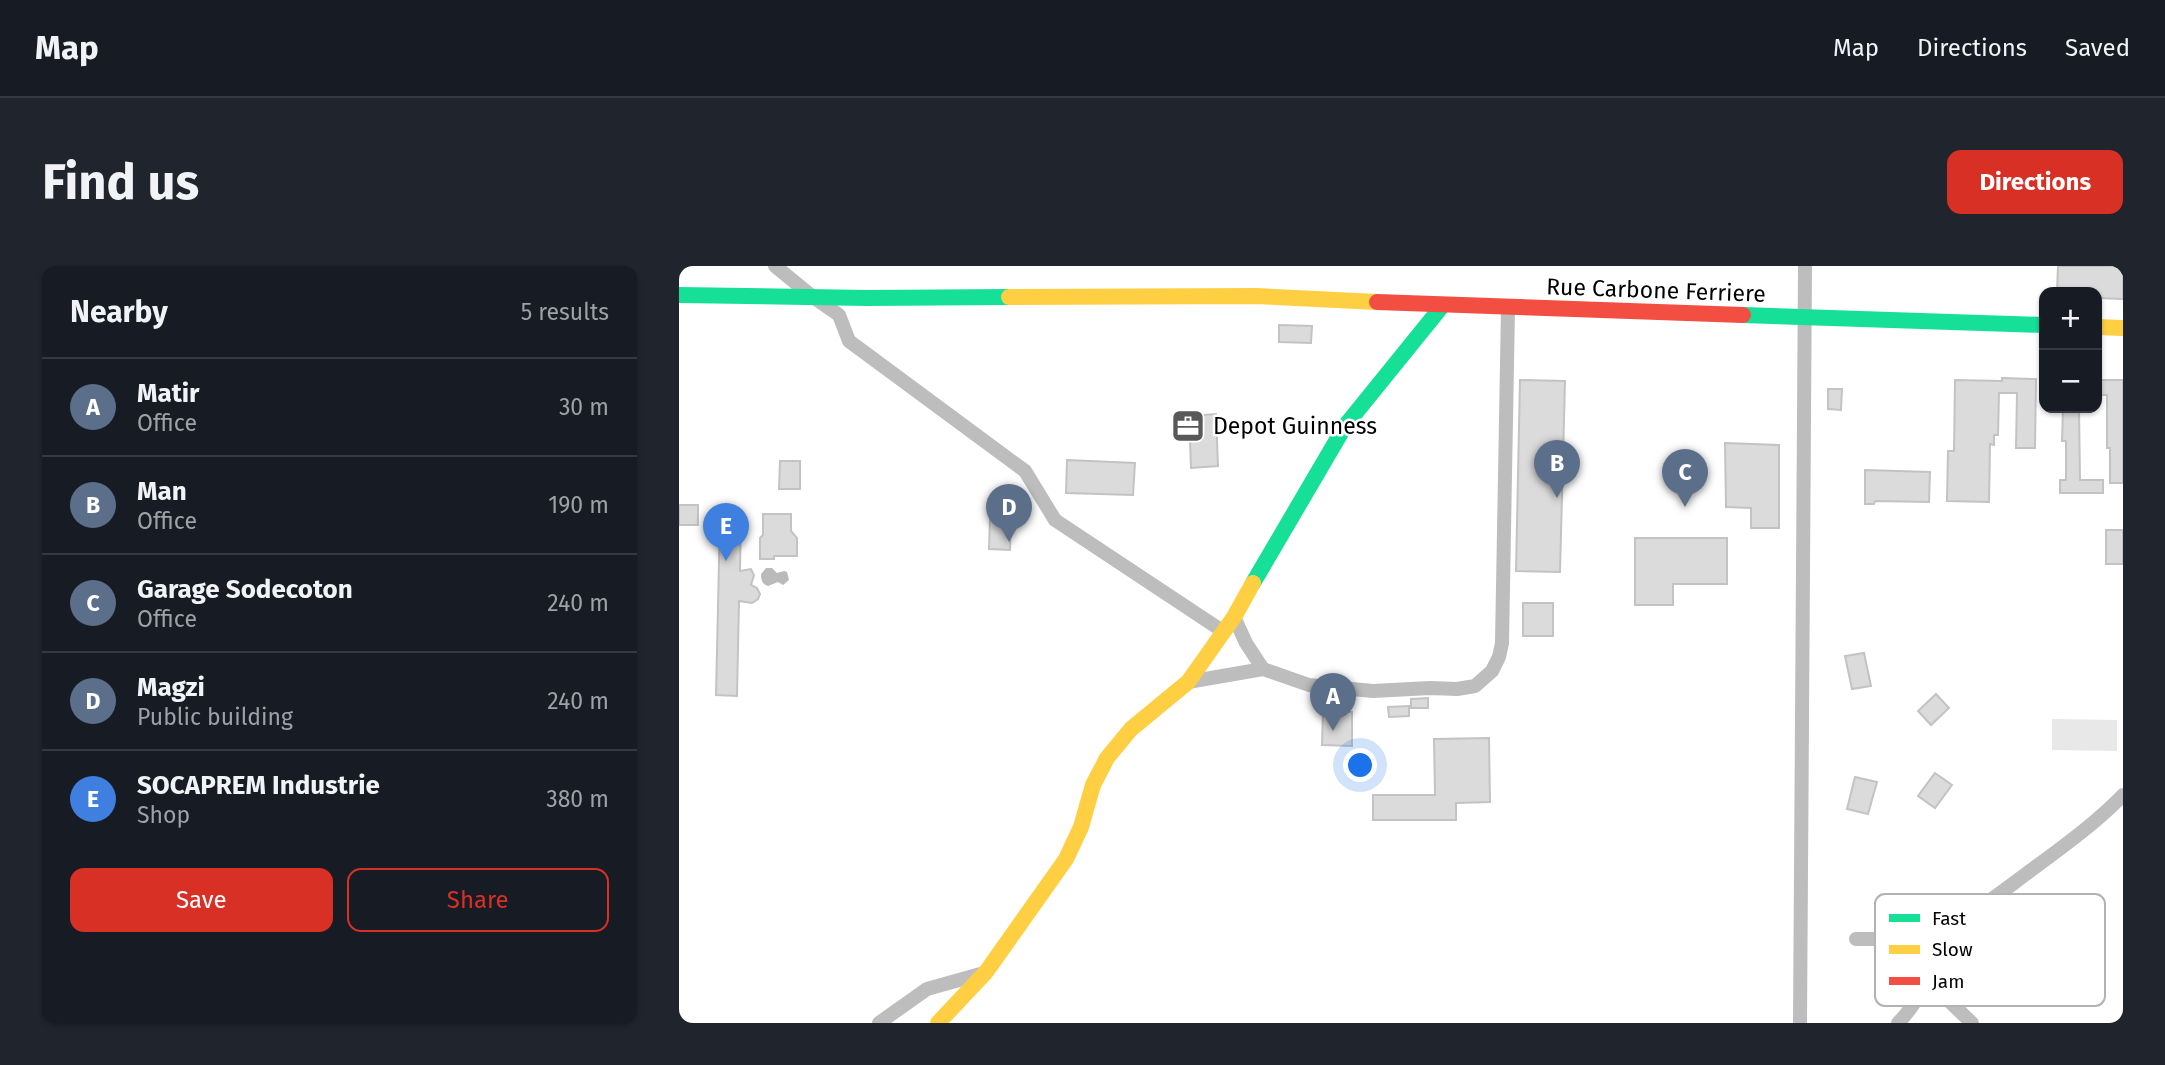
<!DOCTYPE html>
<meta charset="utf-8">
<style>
body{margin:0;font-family:"Fira Sans",sans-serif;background:#20242c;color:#f1f3f6}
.controls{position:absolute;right:21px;top:21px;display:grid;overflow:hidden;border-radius:14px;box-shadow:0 2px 5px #0004}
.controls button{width:63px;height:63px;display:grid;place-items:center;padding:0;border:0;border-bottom:2px solid #363941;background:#171b24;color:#f1f3f6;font:35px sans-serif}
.you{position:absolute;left:682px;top:500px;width:24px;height:24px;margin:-18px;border:5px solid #fff;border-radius:50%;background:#1a73e8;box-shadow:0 0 0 10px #1a73e833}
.badge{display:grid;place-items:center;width:46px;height:46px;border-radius:50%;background:#d93025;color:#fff;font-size:23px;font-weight:700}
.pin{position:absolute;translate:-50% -58px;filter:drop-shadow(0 2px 4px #0008)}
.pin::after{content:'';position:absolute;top:37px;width:24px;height:21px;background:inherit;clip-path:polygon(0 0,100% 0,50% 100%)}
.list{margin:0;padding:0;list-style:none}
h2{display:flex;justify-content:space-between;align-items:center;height:91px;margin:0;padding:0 28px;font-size:30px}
h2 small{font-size:23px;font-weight:400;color:#9ea1a6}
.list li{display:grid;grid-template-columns:46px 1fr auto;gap:21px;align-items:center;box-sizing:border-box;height:98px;padding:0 28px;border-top:2px solid #363941}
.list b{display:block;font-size:26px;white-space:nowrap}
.list p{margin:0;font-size:23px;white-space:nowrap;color:#9ea1a6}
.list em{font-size:23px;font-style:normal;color:#9ea1a6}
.actions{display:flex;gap:14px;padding:21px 28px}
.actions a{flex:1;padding:16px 0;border:2px solid #d93025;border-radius:14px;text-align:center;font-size:24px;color:#d93025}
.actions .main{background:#d93025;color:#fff}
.map{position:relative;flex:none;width:1444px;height:757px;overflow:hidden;border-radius:14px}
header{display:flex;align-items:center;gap:42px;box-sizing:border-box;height:98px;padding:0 35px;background:#171b24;border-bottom:2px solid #363941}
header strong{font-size:33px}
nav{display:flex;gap:38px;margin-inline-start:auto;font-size:24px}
.intro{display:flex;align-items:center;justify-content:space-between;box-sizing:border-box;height:168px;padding:0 42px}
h1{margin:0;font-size:49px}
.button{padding:18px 32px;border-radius:14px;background:#d93025;color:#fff;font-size:24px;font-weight:700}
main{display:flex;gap:42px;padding:0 42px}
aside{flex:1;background:#171b24;border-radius:14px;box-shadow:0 2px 5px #0004}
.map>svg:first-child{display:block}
.green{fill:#e8e8e8}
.water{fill:#bababa}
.building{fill:#dbdbdb;stroke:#c3c3c3;stroke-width:2}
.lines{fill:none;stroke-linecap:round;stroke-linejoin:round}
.street{stroke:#bdbdbd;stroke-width:14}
.fast{stroke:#16e098;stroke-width:16}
.slow{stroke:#ffcf43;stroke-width:16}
.jam{stroke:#f24e42;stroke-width:16}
.labels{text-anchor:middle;stroke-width:5;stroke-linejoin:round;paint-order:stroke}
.street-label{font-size:23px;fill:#000;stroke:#fff}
.poi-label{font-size:23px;fill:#000;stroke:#fff;text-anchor:start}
.key{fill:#fff;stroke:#b2b2b2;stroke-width:2}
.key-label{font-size:19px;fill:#000}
</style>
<header>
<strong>Map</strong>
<nav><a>Map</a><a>Directions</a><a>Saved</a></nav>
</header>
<div class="intro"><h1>Find us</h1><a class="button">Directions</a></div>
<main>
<aside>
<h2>Nearby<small>5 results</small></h2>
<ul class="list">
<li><span class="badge" style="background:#5c6f8a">A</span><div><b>Matir</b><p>Office</p></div><em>30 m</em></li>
<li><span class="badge" style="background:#5c6f8a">B</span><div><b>Man</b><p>Office</p></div><em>190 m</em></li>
<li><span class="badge" style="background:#5c6f8a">C</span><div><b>Garage Sodecoton</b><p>Office</p></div><em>240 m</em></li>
<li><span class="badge" style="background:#5c6f8a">D</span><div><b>Magzi</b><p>Public building</p></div><em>240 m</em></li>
<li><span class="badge" style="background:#3f7fe0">E</span><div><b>SOCAPREM Industrie</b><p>Shop</p></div><em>380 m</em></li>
</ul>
<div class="actions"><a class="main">Save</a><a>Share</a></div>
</aside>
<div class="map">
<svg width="1444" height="757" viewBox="0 0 1444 757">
<rect width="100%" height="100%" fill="#fff"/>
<path class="green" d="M1373,453L1438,454V485L1373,484Z"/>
<path class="water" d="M87,302H93L98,307L105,305L108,306L110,314L104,319L99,316L89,320C83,318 82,314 82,308Z"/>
<g class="building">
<path d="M1379,0H1444V33L1418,32V26H1378Z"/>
<path d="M600,59L633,60L632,77L600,76Z"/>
<path d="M1323,112L1357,113L1356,182H1337L1338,127H1320L1319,169H1315V179L1311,178L1310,236L1268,235L1269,185H1275L1276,114L1323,115Z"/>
<path d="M841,114L886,115L881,306L837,305Z"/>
<path d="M1418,114H1444V217H1431V182H1428V129H1418Z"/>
<path d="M1149,123H1163L1162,144L1149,143Z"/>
<path d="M1384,142H1400L1401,214H1424V227H1381V214H1387V175H1383Z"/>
<path d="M537,148L539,200L512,202L510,150Z"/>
<path d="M1046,177L1100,179V262H1072V242L1047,241Z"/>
<path d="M388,194L456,197L454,229L387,227Z"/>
<path d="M101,195H121V223H100Z"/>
<path d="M1186,204L1251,206L1250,236L1196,235L1195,238H1186Z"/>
<rect x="0" y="239" width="19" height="20"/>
<path d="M84,248H112V265L118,272V290H95V293H81V272L84,269Z"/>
<path d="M41,251L62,252L61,305L72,303L75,309L72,319L78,322L81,328L79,333L73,337L60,335L58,430L37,429Z"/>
<path d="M311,253L332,254L331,284L310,283Z"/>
<rect x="1427" y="264" width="17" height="34"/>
<path d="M956,272H1048V318H994V339H956Z"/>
<rect x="844" y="337" width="30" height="33"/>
<path d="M1185,387L1192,420L1173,423L1166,390Z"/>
<path d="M1257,428L1270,442L1252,459L1239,445Z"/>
<path d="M749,432V442H732V433Z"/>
<path d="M730,440V450L710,451L709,441Z"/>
<path d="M644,446H673V480L643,479Z"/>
<path d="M810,472L811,536L777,537V554H694V529H756L755,473Z"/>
<path d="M1256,507L1273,519L1256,542L1239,530Z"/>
<path d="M1176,511L1198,516L1189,548L1168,543Z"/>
</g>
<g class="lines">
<g class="street">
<path d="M96,0L134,31L160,49L170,75L346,205L376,254L545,366"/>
<path d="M555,351L567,377L584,403"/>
<path d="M509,416L584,403L630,419L694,425L751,422L778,423L796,420L813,405L820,391L823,377L829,42"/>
<path d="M1177,673H1243L1281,662"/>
<path d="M1248,714L1293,757"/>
<path d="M200,757L248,723L305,707"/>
<path d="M1121,757L1126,0"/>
<path d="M1219,757C1246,730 1256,691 1281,662C1296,644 1316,631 1335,617C1372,589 1412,562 1444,529"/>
</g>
<g class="fast">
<path d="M0,29L188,32L330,31"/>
<path d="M1064,49L1365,59"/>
<path d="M574,317L666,160L764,39"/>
</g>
<g class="slow">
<path d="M330,31L577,30L698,36"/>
<path d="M1418,61L1444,62"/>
<path d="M259,757L307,706L387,593L402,561L414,519L428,492L452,463L509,416L555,351L574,317"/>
</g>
<path class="jam" d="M698,36L1064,49"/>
</g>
<defs>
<symbol id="office-square" viewBox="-11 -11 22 22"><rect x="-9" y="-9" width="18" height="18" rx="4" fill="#595959" stroke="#fff"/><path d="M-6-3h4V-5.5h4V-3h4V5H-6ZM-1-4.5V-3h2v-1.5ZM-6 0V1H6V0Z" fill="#fff"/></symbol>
</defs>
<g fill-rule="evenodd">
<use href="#office-square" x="490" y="141" width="38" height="38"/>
</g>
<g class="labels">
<g class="street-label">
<text transform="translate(977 24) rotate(2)" y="8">Rue Carbone Ferriere</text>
</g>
<g class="poi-label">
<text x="534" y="168">Depot Guinness</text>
</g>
</g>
<rect x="1196" y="628" width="230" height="112" rx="10" class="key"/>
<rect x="1210" y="648" width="31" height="8" fill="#16e098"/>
<rect x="1210" y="679" width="31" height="9" fill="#ffcf43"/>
<rect x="1210" y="711" width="31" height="8" fill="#f24e42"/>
<g class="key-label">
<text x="1253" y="659">Fast</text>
<text x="1253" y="690">Slow</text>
<text x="1253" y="722">Jam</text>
</g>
</svg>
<div class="controls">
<button>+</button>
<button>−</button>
</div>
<div class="you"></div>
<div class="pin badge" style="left:654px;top:465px;background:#5c6f8a">A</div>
<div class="pin badge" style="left:878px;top:232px;background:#5c6f8a">B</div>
<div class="pin badge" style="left:1006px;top:241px;background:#5c6f8a">C</div>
<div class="pin badge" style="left:330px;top:276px;background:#5c6f8a">D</div>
<div class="pin badge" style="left:47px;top:295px;background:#3f7fe0">E</div>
</div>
</main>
